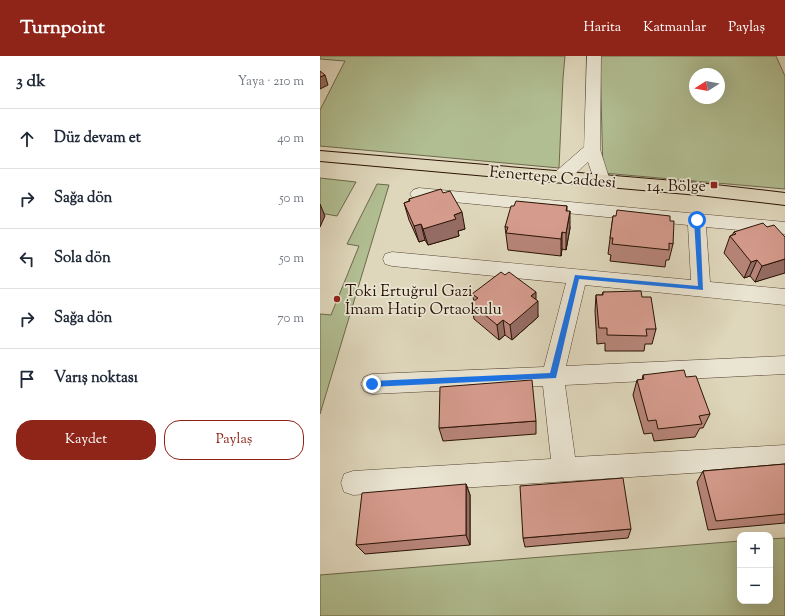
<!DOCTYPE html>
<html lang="tr">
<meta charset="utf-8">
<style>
body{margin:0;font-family:"Sorts Mill Goudy",serif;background:#f6f6f7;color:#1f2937}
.controls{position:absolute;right:12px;bottom:12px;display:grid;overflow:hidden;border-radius:8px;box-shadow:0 4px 16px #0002}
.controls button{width:36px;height:36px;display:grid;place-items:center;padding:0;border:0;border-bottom:1px solid #e0e1e3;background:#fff;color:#1f2937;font:20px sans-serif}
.compass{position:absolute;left:369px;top:12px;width:36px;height:36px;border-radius:50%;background:#fff;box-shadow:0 4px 16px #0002;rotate:259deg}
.stop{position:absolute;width:12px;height:12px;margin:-9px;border:3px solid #1a73e8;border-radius:50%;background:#fff}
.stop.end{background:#1a73e8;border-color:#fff;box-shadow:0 1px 4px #0008}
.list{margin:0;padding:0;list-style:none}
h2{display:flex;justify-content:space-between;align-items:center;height:52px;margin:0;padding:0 16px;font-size:17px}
h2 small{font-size:13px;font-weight:400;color:#747a83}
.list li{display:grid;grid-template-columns:26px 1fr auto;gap:12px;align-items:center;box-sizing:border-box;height:60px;padding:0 16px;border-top:1px solid #e0e1e3}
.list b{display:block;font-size:15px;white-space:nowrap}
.list em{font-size:13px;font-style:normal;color:#747a83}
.actions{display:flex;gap:8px;padding:12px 16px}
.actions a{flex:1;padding:9px 0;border:1px solid #8f2418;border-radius:16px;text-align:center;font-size:14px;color:#8f2418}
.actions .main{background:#8f2418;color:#fff}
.icon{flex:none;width:22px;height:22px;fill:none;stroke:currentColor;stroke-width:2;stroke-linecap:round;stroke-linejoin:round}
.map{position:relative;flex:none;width:465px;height:560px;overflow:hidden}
header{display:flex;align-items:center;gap:24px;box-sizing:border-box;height:56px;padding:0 20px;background:#8f2418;color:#fff}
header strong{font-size:19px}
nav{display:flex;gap:22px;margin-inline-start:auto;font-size:14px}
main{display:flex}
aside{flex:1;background:#fff}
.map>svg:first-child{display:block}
.green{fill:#b1be92;stroke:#6e684b;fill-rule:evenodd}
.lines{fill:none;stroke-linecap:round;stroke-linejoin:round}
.minor-casing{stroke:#574432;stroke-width:1}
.major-casing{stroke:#2a1304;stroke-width:2}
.minor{fill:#eae5d3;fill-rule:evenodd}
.major{fill:#dfd7bc;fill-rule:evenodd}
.wall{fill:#b78579;stroke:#2a1304}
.shaded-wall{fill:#956c63;stroke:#2a1304}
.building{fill:#d59b8d;stroke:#2a1304}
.route{fill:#1a73e8}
.poi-dot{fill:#8f2418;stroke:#eae5d3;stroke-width:1.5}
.labels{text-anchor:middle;stroke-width:3.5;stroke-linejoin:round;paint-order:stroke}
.street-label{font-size:16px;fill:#2a1304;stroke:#eae5d3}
.poi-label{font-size:16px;fill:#2a1304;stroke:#eae5d3;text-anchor:end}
</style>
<header>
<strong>Turnpoint</strong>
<nav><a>Harita</a><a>Katmanlar</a><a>Paylaş</a></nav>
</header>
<main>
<aside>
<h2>3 dk<small>Yaya · 210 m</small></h2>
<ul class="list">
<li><svg class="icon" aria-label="ahead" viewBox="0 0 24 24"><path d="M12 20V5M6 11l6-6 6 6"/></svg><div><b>Düz devam et</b></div><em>40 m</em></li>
<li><svg class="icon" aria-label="right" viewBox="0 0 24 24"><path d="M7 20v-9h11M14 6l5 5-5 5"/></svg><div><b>Sağa dön</b></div><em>50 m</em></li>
<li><svg class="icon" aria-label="left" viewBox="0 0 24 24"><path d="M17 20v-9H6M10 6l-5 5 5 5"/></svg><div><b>Sola dön</b></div><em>50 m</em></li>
<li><svg class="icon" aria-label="right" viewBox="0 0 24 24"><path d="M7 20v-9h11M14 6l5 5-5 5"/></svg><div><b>Sağa dön</b></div><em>70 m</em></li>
<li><svg class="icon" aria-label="arrive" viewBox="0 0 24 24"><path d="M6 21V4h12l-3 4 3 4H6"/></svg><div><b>Varış noktası</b></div></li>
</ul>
<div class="actions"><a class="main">Kaydet</a><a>Paylaş</a></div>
</aside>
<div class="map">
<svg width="465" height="560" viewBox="0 0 465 560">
<rect width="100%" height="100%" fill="#dfd7bc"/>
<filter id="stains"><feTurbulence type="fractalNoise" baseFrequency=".005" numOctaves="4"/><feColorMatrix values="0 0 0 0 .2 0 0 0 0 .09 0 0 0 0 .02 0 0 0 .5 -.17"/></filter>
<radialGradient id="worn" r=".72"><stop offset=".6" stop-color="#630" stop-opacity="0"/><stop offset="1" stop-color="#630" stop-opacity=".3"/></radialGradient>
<g class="green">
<path d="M0,0H245L243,22L239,112L0,90V54L25,5L0,3Z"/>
<path d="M280,0H456L465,20V133L283,117ZM375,18H399V42H375Z"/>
<path d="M0,122L36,126L17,160L0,157Z"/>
<path d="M57,128L69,129L0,358V258L11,259L39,190L27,188Z"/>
<path d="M465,482V560H0V519L420,485V545H450V483Z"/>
</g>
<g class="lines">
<defs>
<g id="minor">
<path d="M267,0H281L280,93L290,125L288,129L282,131L276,129L268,106C258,114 248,129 234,125L232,121L234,117L264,91Z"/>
<path d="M99,132L465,166V178L386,171L390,226L465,233V249L265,229L246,310L465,300V318L245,329L255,401L465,389V411L33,439L24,436L21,427L24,418L33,415L231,403L223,330L52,338L44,335L41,328L44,321L52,318L224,311L246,227L72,210L65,208L63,203L65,198L72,196L371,224L368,169L93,142L90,138L93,134Z"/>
</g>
<path id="major" d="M0,95L378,127L465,137V149L378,139L0,105Z"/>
</defs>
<use href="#minor" class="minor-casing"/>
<use href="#major" class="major-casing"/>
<use href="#minor" class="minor"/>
<use href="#major" class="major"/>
</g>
<g class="wall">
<path d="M123,137L145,173L138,175L139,180L108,189L105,184L99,186L89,164L84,147L89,145V143Z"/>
<path d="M194,150H247V155L250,172L246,194L242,193L241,200L188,194L185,171Z"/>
<path d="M293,160L350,165L353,188L349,204H346L345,211L290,205L291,199L288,198Z"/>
<path d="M447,171L465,181V216L435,226L430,220L424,222L404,197L410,180L412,179L414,176Z"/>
<path d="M283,236L322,241L336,273L332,288H325L324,295H285V287L277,288L275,255L276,239H282Z"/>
<path d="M152,238L216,244L218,261L192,284L185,279L179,284L154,263L151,247L154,245Z"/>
<path d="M323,319L366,321L390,358L383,372H380L375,381L334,385L332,377L324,378L313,339L317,324H322Z"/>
<path d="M216,365V378L123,385L119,372Z"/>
<path d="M465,408V467L388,474L377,426L383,415Z"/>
<path d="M146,428L150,439V489L45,498L36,489Z"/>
<path d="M311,473L308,482L205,491L203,482Z"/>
</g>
<g class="shaded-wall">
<path d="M5,19L8,29L0,33V21Z"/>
<path d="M0,148L5,160L0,171Z"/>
<path d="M250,155V172L246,194V177Z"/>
<path d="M142,156L145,173L138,175L139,180L108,189L103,173L134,159Z"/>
<path d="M101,168L105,184L99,186L94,170Z"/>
<path d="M242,176V193L241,200V183Z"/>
<path d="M465,203V217L435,226L442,210Z"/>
<path d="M437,204L430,220L424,222L431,206Z"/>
<path d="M216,236V247L218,245V261L192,284L190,269L211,240Z"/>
<path d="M183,264L185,279L179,284L177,269Z"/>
<path d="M146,428L150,439V489L146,479Z"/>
</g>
<g class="building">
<path d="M0,15L5,19L0,21Z"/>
<path d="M121,133L123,137L130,135L142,156L134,159L136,163L103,173L101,168L94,170L84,147L90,145L89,143Z"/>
<path d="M196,145L247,150L246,155H250L246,177L242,176L241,183L186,177L188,171H185L191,150H194Z"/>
<path d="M297,154L350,160V165H354L353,188L349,187V194L292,188L293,182H290L293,160H296Z"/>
<path d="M443,167L447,171L454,169L465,181V203L442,210L437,204L431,206L410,180L416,178L414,176Z"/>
<path d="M181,216L185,219L189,216L216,236L211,240L218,245L190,269L183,264L177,269L151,247L158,242L152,238Z"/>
<path d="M321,235L322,241H331L336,273H326L327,280L287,279V272H279L276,239H283V236Z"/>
<path d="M364,314L366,321L376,320L390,358L379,360L382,368L338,373L336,364L328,365L317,324L324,323L323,319Z"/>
<path d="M212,324L216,365L119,372L120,331Z"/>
<path d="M465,408V458L396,465L383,415Z"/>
<path d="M303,422L311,473L203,482L200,430Z"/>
<path d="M146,428V479L36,489L42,437Z"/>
</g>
<path class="route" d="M377,162L380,164L383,234L259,223L236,322L50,331V326L52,325L230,317L255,219L378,230L374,164Z"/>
<g class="poi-dot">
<rect x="390" y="125" width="8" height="8" rx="2"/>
<circle cx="17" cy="243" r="4"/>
</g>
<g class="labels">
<g class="street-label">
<text transform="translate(233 120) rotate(5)" y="6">Fenertepe Caddesi</text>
</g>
<g class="poi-label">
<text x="386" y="135">14. Bölge</text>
<text x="25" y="240" text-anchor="start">Toki Ertuğrul Gazi<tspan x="25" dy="18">İmam Hatip Ortaokulu</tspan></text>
</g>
</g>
<rect width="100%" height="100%" filter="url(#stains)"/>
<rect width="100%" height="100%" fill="url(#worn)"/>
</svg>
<div class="controls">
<button>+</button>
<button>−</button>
</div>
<svg class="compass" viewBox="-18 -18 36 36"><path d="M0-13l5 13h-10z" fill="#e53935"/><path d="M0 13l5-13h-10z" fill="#747a83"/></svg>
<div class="stop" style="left:377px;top:164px"></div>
<div class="stop end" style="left:52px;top:328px"></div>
</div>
</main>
